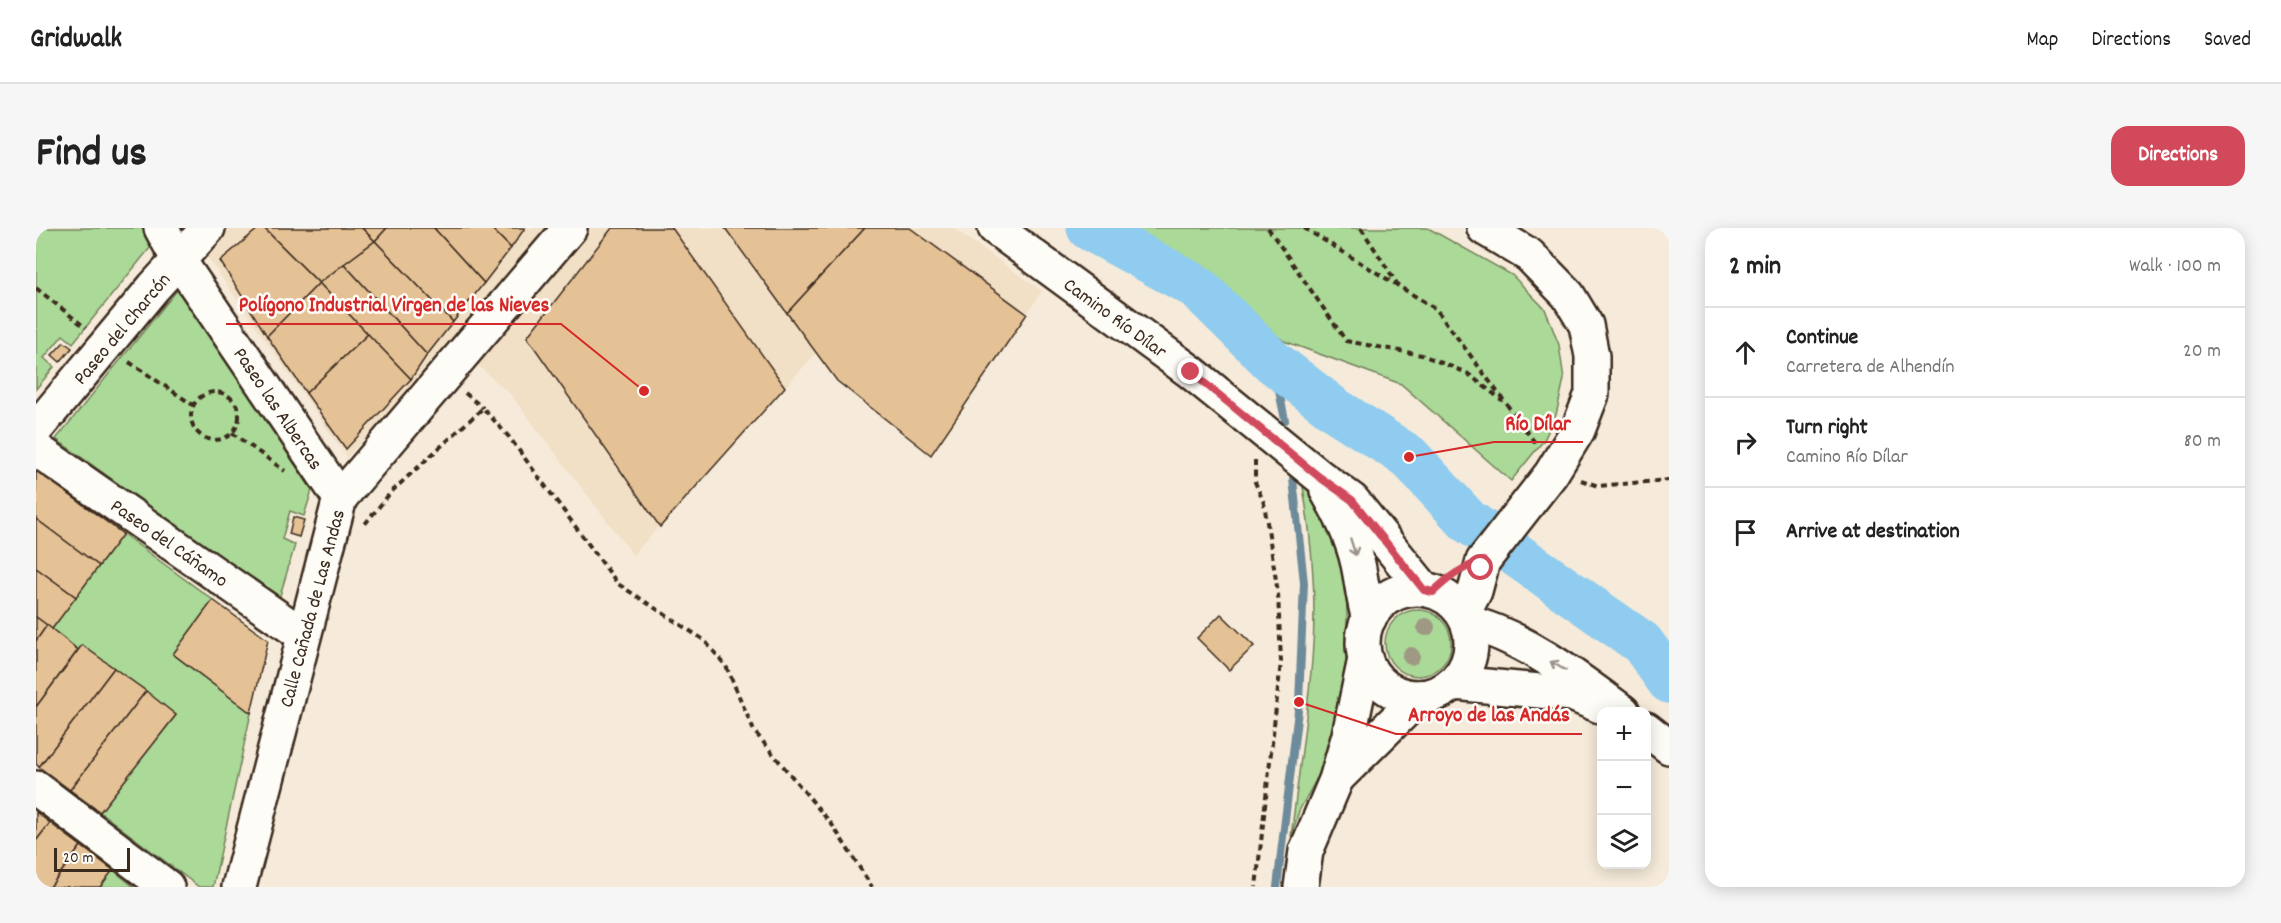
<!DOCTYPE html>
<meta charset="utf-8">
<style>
body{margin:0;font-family:Dekko,sans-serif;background:#f6f6f6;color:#222}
.controls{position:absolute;right:18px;bottom:18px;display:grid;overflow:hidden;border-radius:12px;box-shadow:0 3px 15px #0003}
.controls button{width:54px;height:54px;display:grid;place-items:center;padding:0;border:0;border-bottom:2px solid #e0e0e0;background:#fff;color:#222;font:30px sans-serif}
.scale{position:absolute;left:18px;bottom:15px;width:76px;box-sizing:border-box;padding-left:6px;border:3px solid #3b2a1e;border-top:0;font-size:16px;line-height:21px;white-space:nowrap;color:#3b2a1e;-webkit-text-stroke:4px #fdfcf7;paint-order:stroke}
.stop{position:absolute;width:18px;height:18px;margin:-14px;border:4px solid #d1495b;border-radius:50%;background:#fff}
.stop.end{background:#d1495b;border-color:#fff;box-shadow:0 2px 6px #0008}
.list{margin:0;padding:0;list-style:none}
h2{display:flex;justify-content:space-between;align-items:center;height:78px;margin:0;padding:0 24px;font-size:26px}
h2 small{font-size:20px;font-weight:400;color:#767676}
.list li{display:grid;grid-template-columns:39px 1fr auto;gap:18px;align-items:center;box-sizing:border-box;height:90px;padding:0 24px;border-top:2px solid #e0e0e0}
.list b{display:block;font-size:22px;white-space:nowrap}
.list p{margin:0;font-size:20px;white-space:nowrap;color:#767676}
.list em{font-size:20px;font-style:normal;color:#767676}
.icon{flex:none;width:33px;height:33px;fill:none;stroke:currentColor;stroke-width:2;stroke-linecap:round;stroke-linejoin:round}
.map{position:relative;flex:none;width:1633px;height:659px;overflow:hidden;border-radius:18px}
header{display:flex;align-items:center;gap:36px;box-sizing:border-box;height:84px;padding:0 30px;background:#fff;border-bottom:2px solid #e0e0e0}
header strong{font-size:28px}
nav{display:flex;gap:33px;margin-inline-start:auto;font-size:21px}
.intro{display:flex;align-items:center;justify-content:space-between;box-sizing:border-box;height:144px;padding:0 36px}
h1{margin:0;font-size:42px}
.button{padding:15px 27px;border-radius:18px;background:#d1495b;color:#fff;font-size:21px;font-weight:700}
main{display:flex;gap:36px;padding:0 36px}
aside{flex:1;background:#fff;border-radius:18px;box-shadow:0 3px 15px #0003}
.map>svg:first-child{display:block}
.built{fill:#f1dfc6}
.green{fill:#abd998;stroke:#73825b;stroke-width:1.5}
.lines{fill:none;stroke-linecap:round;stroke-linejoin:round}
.stream{stroke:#6d8b9b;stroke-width:8}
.river{stroke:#8fccef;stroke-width:45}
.building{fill:#e5c296;stroke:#3b2a1e;stroke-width:1.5}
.minor-casing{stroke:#3b2a1e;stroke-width:38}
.path{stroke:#3b2a1e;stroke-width:4;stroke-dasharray:6 4.5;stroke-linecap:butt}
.minor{stroke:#fdfcf7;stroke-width:33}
.tree{fill:#9f9983}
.oneway{stroke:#9c938a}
.route{stroke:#d1495b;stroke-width:8}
.labels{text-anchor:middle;stroke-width:5;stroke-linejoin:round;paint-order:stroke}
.street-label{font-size:20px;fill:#3b2a1e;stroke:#fdfcf7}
.leader{fill:none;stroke:#d62828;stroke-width:2}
.callout-dot{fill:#d62828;stroke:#fdfcf7;stroke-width:2}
.callout-label{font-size:21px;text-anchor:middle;font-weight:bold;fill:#d62828;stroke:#fdfcf7;stroke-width:5;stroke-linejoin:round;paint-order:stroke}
</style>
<header>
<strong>Gridwalk</strong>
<nav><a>Map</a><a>Directions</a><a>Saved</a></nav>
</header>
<div class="intro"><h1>Find us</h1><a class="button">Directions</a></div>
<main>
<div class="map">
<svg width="1633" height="659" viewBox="0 0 1633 659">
<rect width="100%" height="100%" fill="#f6ebda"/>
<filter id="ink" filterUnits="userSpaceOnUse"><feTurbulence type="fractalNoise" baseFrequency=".0167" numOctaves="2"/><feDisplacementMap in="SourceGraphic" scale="12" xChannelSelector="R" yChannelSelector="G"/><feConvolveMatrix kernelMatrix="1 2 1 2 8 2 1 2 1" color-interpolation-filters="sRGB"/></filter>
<g filter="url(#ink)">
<path class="built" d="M151,0H917L1006,63L895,227L801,153L780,125L597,327L475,167L418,116L311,229Z"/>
<g class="green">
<path d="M0,0H108L118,15L37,115L27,107L8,130L18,139L0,161Z"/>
<path d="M1093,0H1392L1476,47L1509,81L1523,117L1528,151L1520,187L1508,212L1475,253L1365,156L1248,113Z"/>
<path d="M142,61L276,262L268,288L254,283L246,311L259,317L243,371L20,211Z"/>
<path d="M1266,253L1289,279L1310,331L1312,461L1293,528L1263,583L1255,609C1262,550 1271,491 1276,432C1281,373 1276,311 1266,253Z"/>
<path d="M87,306L177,372L137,426L215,485L177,659H163L64,584L140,487L46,417L42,422L16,401Z"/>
<circle cx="1382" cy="415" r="33"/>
<path d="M77,642L98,659H64Z"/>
</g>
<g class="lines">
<g class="stream">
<path d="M1237,134L1249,192"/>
<path d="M1241,659L1263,474L1268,355L1257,251"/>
</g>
<path class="river" d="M1053,0L1161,59L1237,134L1298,181L1373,229L1432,293L1606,415L1633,453"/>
</g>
<g class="building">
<path d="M223,0H228L283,55L231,108L184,33Z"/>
<path d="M228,0H326L339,13L283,55Z"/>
<path d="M326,0H351L339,13Z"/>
<path d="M351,0H398L448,55L417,94L339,13Z"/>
<path d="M398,0H455L475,20L448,55Z"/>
<path d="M455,0H489L475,20Z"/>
<path d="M576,0H636L749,159L624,299L491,109Z"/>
<path d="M689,0H829L751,85Z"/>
<path d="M829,0H874L991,86L895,227L801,153L751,85Z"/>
<path d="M339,13L417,94L391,127L308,36Z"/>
<path d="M308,36L391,127L375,151L283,55Z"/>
<path d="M283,55L332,106L270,165L231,108Z"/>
<path d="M332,106L375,151L310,221L270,165Z"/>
<path d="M28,114L36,120L24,134L16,127Z"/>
<path d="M0,242L87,306L63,338L0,291Z"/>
<path d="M257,289L268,292L263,309L253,306Z"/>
<path d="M0,291L63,338L40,369L0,340Z"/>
<path d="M0,340L40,369L16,401L0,389Z"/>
<path d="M177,372L232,412L215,485L137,426Z"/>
<path d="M1185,386L1218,418L1193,442L1161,410Z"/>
<path d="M0,389L11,397L0,413Z"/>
<path d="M11,397L42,422L0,479V413Z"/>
<path d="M46,417L78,440L3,539L0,536V479Z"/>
<path d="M78,440L110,463L34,562L3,539Z"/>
<path d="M110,463L140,487L64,584L34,562Z"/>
<path d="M0,584L14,595L0,613Z"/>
<path d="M14,595L45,618L14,659H0V613Z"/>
<path d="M45,618L77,642L64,659H14Z"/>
</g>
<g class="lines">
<defs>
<g id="minor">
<path d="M125,0L142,31L304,270"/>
<path d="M959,0L1155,144L1283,248L1316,272L1388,361"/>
<path d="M0,201L118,59L172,0"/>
<path d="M0,221L267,407"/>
<path d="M1291,263C1304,286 1316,309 1322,336C1326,354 1327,372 1333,391"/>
<circle cx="1381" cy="415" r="54"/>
<path d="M1427,386L1439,363L1447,333L1515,246L1542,202L1556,166V128L1550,97L1532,67L1493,27L1448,0"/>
<path d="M1431,394C1488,409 1540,449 1587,484"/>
<path d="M1418,455L1536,466L1564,478"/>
<path d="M1610,501L1633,519"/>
<path d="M1301,550L1383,469"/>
<path d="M0,560L131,659"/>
<path d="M203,659L304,270L534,0"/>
<path d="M1265,659L1270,623L1300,552L1313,507L1329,431"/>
</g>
</defs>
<use href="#minor" class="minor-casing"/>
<g class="path">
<path d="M1232,0L1310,113L1386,127L1431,145L1467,173"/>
<path d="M1268,0L1400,81L1500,216"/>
<path d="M1325,0L1362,57"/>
<path d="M0,60L50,100"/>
<path d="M93,134L157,177"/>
<circle cx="179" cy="188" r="24"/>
<path d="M429,165L447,180"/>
<path d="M196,205L249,243"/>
<path d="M1219,232V254L1228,275L1242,365L1245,434L1220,659"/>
<path d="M1545,252L1562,258L1633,252"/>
<path d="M329,296L355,264L447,180L473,209L582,356L668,412L690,438L718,503L797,598L836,659"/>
</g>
<use href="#minor" class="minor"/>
</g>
<g class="tree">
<circle cx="1390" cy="399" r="9"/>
<circle cx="1375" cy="428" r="9"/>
</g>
<defs><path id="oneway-shaft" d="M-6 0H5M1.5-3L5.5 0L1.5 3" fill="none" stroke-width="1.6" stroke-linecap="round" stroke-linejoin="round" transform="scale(1.5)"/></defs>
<g class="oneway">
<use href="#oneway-shaft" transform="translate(1317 319) rotate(73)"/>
<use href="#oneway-shaft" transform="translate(1522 438) rotate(-150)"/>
</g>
</g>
<g class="lines" filter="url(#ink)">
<path class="route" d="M1155,144L1282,248L1316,272L1388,362L1397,364C1413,349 1426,339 1447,333L1445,340"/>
</g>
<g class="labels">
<g class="street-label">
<text transform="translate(1080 89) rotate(36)" y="7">Camino Río Dílar</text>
<text transform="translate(85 100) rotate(-50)" y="7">Paseo del Charcón</text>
<text transform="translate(243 180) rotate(56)" y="7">Paseo las Albercas</text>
<text transform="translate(134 314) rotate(35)" y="7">Paseo del Cáñamo</text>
<text transform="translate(275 380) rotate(-75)" y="7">Calle Cañada de Las Andas</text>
</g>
</g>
<path class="leader" d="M608 163L525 96H190M1373 229L1458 214H1547M1263 474L1360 506H1546"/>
<g class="callout-dot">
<circle cx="608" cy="163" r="6"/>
<circle cx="1373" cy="229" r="6"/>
<circle cx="1263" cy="474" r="6"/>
</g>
<g class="callout-label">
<text x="358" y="83">Polígono Industrial Virgen de las Nieves</text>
<text x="1502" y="202">Río Dílar</text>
<text x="1453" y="493">Arroyo de las Andás</text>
</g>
</svg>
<div class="controls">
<button>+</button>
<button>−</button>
<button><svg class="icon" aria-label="layers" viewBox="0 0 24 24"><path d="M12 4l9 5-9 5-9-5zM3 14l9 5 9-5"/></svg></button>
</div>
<div class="scale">20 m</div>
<div class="stop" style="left:1445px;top:340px"></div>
<div class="stop end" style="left:1155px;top:144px"></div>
</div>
<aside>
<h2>2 min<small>Walk · 100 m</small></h2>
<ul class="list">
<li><svg class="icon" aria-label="ahead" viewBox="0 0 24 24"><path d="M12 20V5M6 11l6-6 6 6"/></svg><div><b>Continue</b><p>Carretera de Alhendín</p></div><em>20 m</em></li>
<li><svg class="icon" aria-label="right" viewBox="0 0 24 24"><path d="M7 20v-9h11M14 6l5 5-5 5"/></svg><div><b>Turn right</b><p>Camino Río Dílar</p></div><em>80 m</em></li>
<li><svg class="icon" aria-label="arrive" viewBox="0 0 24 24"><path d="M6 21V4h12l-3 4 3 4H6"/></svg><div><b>Arrive at destination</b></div></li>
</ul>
</aside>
</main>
